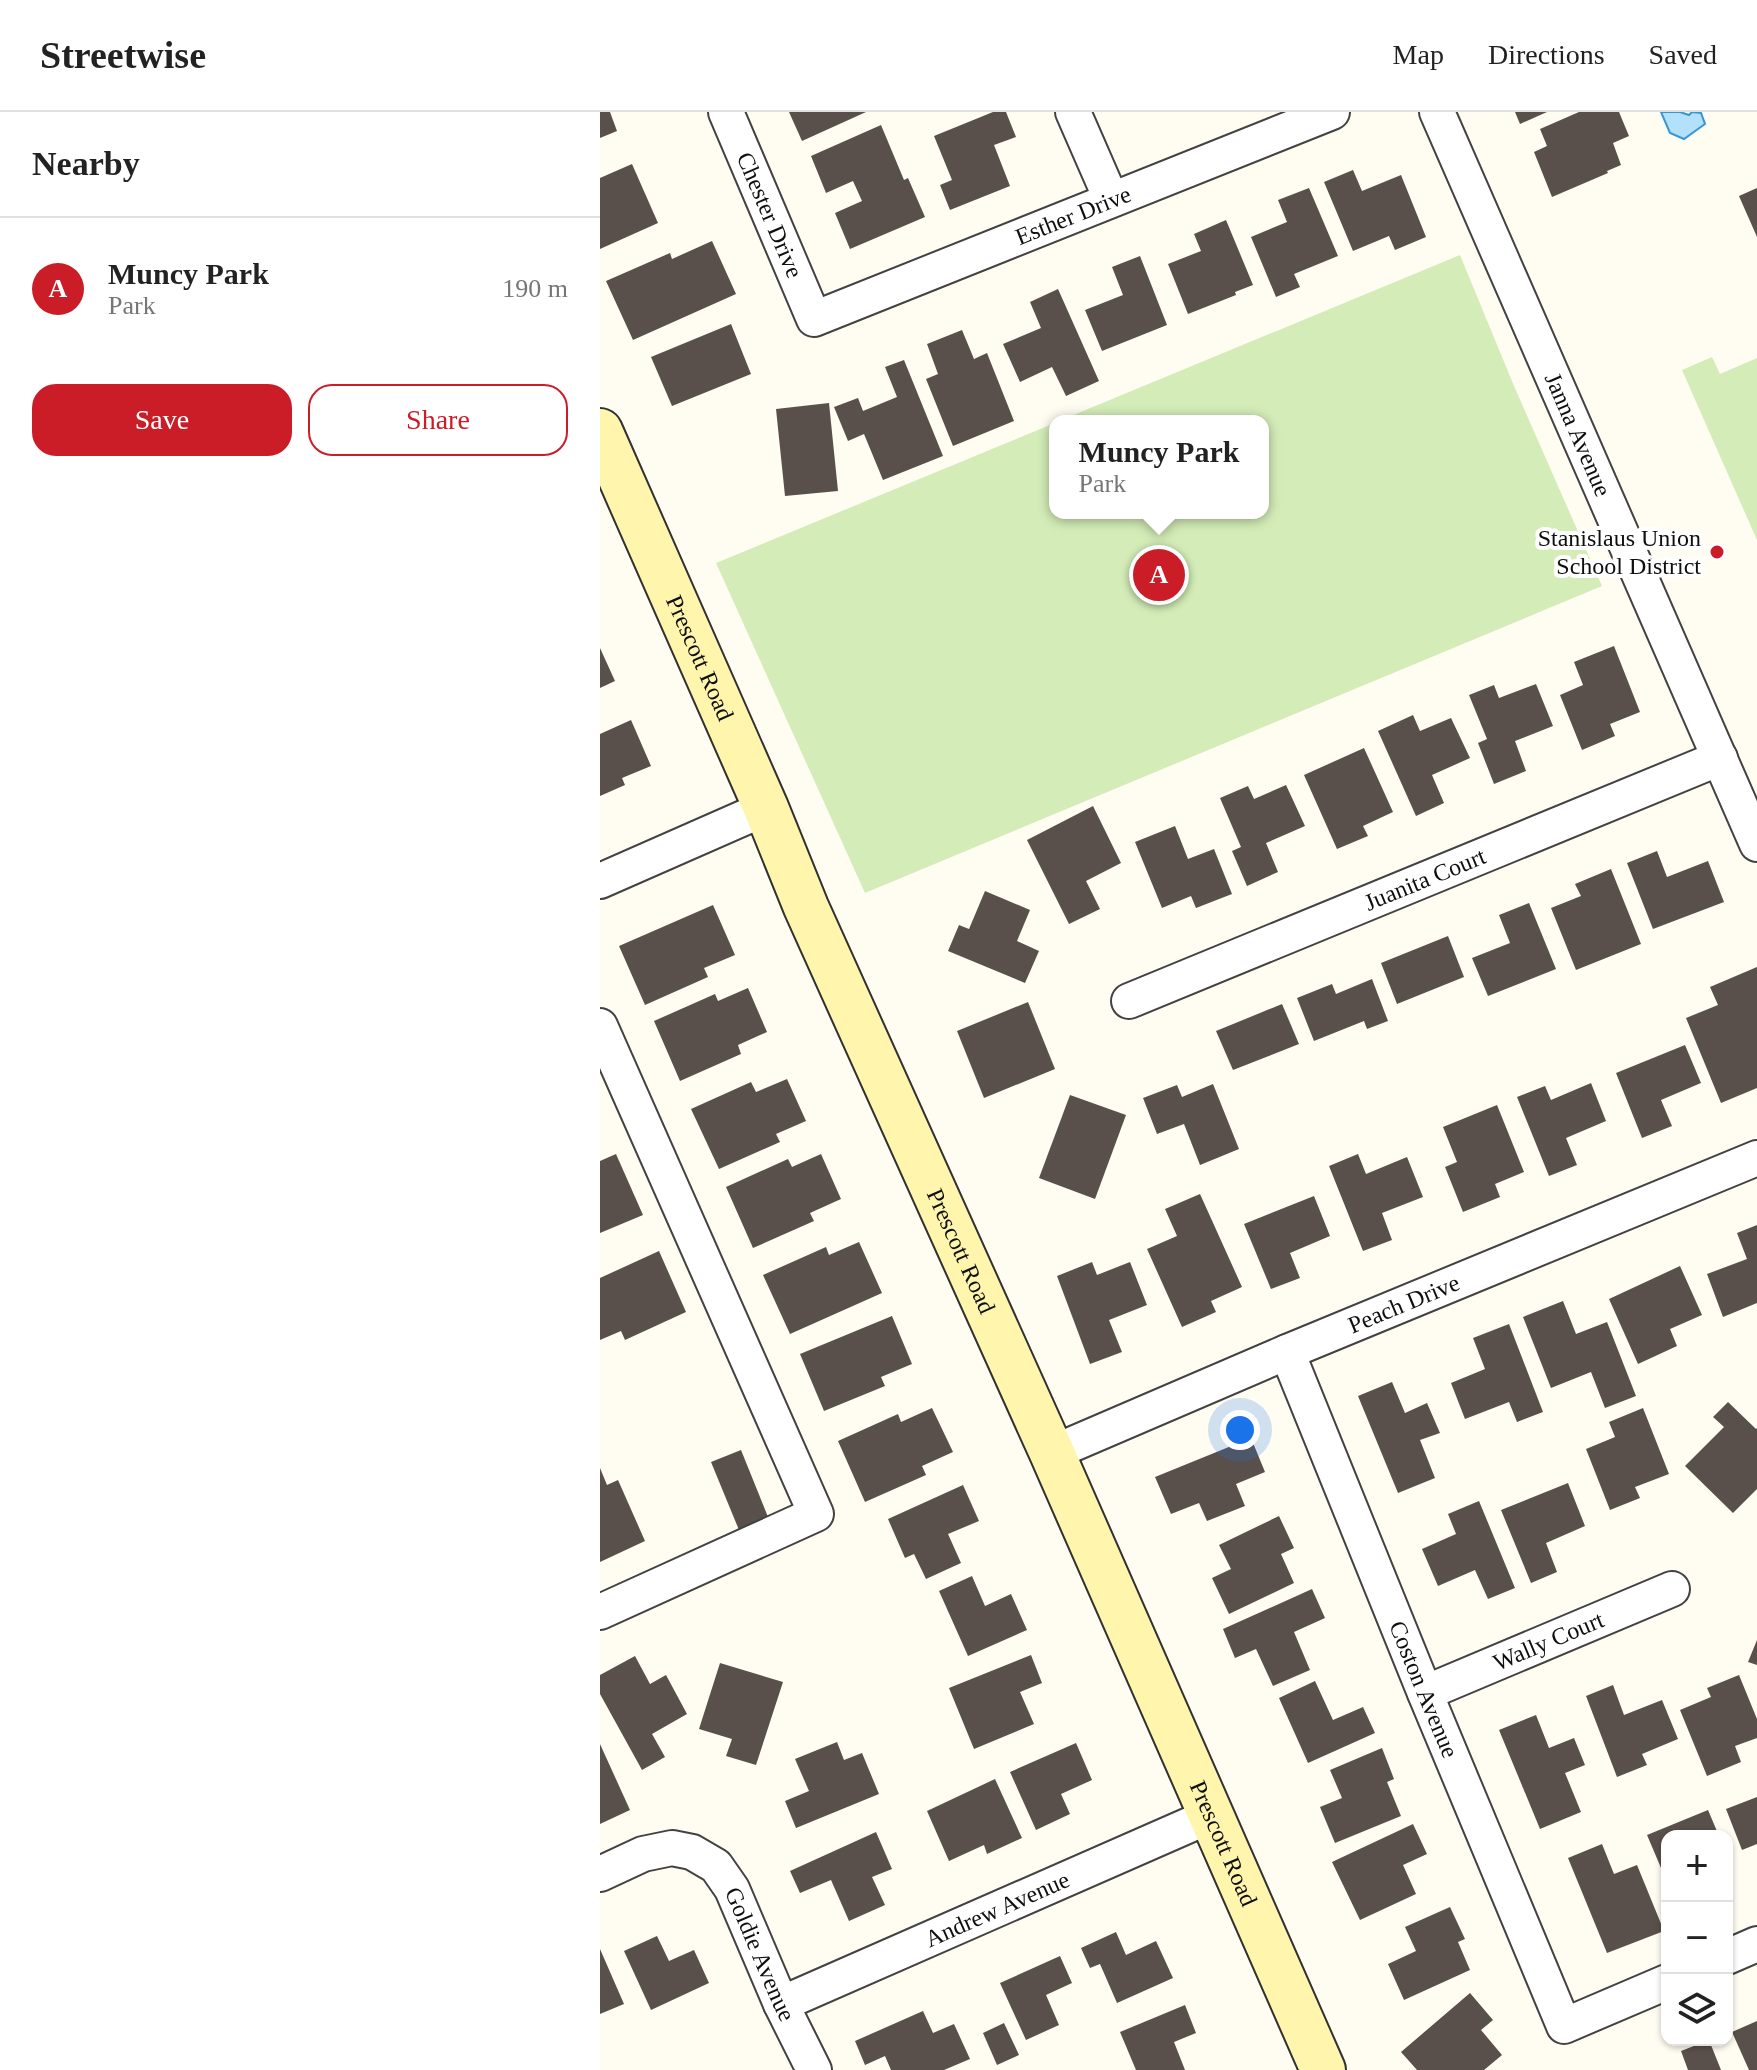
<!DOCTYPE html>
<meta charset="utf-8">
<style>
body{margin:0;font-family:Georgia,serif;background:#f6f6f6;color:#222}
.controls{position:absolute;right:24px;bottom:24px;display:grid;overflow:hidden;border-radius:16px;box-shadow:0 2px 6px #0004}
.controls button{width:72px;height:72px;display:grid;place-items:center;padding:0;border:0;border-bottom:2px solid #e0e0e0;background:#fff;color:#222;font:40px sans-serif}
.you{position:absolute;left:640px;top:1318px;width:28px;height:28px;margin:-20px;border:6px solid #fff;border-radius:50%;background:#1a73e8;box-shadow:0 0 0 12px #1a73e833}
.badge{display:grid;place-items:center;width:52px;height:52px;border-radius:50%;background:#ca1d28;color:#fff;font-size:26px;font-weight:700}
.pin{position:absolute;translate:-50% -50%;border:4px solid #fff;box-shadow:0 2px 8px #0006}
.popup{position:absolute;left:449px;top:303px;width:220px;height:104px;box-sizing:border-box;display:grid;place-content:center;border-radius:16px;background:#fff;filter:drop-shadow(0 2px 6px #0005);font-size:26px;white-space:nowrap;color:#767676}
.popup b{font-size:30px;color:#222}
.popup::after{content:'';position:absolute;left:50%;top:100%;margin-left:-16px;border:16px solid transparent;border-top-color:#fff}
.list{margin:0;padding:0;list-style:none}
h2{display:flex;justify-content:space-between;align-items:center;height:104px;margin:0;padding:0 32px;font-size:34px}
h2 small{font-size:26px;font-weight:400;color:#767676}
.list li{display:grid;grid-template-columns:52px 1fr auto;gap:24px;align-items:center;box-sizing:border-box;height:144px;padding:0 32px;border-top:2px solid #e0e0e0}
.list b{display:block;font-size:30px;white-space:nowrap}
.list p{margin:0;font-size:26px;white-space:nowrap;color:#767676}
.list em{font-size:26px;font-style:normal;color:#767676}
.actions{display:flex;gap:16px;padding:24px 32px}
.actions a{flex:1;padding:18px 0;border:2px solid #ca1d28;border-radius:24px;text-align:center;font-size:28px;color:#ca1d28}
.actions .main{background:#ca1d28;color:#fff}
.icon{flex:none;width:44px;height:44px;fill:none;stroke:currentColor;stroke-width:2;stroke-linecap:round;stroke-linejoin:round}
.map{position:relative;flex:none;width:1157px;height:1958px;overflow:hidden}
header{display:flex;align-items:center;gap:48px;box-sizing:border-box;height:112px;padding:0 40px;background:#fff;border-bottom:2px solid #e0e0e0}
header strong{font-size:38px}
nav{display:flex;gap:44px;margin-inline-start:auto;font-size:28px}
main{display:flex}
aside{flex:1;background:#fff}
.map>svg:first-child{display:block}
.green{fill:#d4edb8}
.water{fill:#b3e0fa;stroke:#3598d6;stroke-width:2}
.building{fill:#59504b}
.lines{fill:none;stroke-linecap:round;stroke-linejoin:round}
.minor-casing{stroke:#424242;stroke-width:38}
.secondary-casing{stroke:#313131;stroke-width:48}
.minor{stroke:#fff;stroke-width:34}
.secondary{stroke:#fff5ad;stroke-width:44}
.poi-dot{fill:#ca1d28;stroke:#fff;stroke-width:3}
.labels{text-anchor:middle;stroke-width:8;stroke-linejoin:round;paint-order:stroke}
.street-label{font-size:24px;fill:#0f0f0f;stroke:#fff}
.poi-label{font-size:24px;fill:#0f0f0f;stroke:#fff;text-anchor:end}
</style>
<header>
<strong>Streetwise</strong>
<nav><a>Map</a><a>Directions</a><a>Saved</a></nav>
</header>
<main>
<aside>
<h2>Nearby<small></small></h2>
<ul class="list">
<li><span class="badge">A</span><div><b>Muncy Park</b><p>Park</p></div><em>190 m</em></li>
</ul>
<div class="actions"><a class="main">Save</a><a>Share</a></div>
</aside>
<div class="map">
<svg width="1157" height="1958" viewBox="0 0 1157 1958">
<rect width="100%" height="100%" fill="#fffcf2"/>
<g class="green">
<path d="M860,143L914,274L1002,474L265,781L116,451L455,311V401H663V309H459Z"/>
<path d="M1112,245L1120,262L1157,246V428L1082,258Z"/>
</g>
<path class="water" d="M1061,0H1080L1089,3L1092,0L1101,1L1105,12L1084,27L1070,21Z"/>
<g class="building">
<path d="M0,0H10L17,19L0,26Z"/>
<path d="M189,0H266L202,29Z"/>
<path d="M393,0H406L416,25L394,33L410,74L350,98L340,73L352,68L334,24Z"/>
<path d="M915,0H947L920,12Z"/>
<path d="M979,0H1019L1029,24L1013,31L1021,53L1007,59L1008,61L952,85L934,40L947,34L940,17Z"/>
<path d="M281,13L304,68L308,66L325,105L250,137L235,101L262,89L253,69L226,81L211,44Z"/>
<path d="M32,52L58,111L0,137V66Z"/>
<path d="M753,58L762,79L801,63L826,125L795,138L789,124L753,139L724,70Z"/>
<path d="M709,76L738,144L694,162L700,175L676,185L651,125L687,110L678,88Z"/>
<path d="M1157,76V125L1139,84Z"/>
<path d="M626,108L653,173L635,180L636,183L588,202L568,152L601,139L594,122Z"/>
<path d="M112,129L136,182L33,228L6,169L70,141L72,147Z"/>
<path d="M540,144L567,213L502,239L485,198L523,183L512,155Z"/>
<path d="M458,177L499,269L466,284L452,255L420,270L403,232L441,216L430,190Z"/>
<path d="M131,212L151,262L72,294L51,245Z"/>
<path d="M362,218L374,247L387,241L414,309L353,334L326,267L338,262L327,232Z"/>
<path d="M304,248L343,344L283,368L264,322L248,329L234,295L258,286L263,299L297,285L285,255Z"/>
<path d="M229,291L238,379L185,384L176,297Z"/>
<path d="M1014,534L1040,600L1010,612L1015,624L982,638L960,583L983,573L974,550Z"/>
<path d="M0,536L15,569L0,576Z"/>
<path d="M936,572L953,614L915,629L926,659L894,672L878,631L887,627L869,583L894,573L899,586Z"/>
<path d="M813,603L820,619L851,606L870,646L832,663L844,691L816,704L778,619Z"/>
<path d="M31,608L51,654L22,666L25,673L0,684V622Z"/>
<path d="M764,636L793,700L763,714L768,724L737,737L704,663Z"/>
<path d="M686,673L705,714L666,731L678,760L647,774L632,739L641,735L620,686L648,674L654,687Z"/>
<path d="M493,694L521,751L486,769L500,797L469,812L427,728Z"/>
<path d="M575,714L588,747L614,737L632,782L596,796L591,784L562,796L535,730Z"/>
<path d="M1057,739L1067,765L1108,749L1124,790L1053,817L1027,751Z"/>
<path d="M1011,757L1041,832L976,858L951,796L981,784L975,772Z"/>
<path d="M385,779L430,798L417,829L439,839L425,871L348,839L359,813L369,817Z"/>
<path d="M929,791L956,857L888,884L872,846L910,831L899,803Z"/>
<path d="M113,793L135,843L104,856L108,865L45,893L19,834Z"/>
<path d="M848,824L864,865L797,892L781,851Z"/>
<path d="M1157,855V976L1121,991L1086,906L1118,893L1110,875Z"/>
<path d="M772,867L788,909L767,917L764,909L714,929L697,886L732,872L736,882Z"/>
<path d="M148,876L167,920L138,933L141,942L80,969L54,909L115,882L118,889Z"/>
<path d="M428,890L455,957L384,986L357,919Z"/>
<path d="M682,892L699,932L633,958L616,919Z"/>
<path d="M1085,933L1101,971L1061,988L1072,1014L1042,1026L1016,961Z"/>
<path d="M187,967L206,1009L176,1022L180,1030L119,1057L91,997L151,970L156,980Z"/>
<path d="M991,971L1006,1009L966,1026L977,1053L949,1064L917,985L945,974L951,988Z"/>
<path d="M613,972L639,1037L600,1053L584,1012L557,1022L543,986L577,973L582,985Z"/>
<path d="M470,983L526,1003L495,1087L439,1066Z"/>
<path d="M897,993L924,1060L895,1072L900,1085L863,1100L845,1055L857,1050L843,1015Z"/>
<path d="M16,1042L43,1103L0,1121V1049Z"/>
<path d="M221,1042L241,1087L210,1101L214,1109L153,1136L126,1075L188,1047L192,1055Z"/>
<path d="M758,1042L766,1062L807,1045L823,1085L782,1101L792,1128L763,1139L729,1054Z"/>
<path d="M600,1082L642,1175L611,1189L616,1200L582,1215L547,1137L577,1124L565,1097Z"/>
<path d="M714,1084L730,1124L690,1141L700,1166L671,1177L644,1112Z"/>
<path d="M1157,1113V1191L1123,1205L1107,1162L1147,1147L1137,1121Z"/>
<path d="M259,1130L282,1181L190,1222L163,1163L226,1135L229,1143Z"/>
<path d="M59,1139L86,1200L25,1228L21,1219L0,1228V1166Z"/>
<path d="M492,1150L497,1163L530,1150L547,1193L509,1208L522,1240L490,1252L457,1164Z"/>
<path d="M1080,1154L1102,1203L1070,1217L1077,1234L1038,1252L1009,1187Z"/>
<path d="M963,1189L976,1222L1007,1210L1036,1284L1005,1296L991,1260L951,1276L923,1205Z"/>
<path d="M292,1204L312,1252L281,1265L285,1274L224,1299L200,1242Z"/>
<path d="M909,1212L943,1300L917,1310L909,1290L865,1307L851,1271L885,1257L873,1226Z"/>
<path d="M792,1270L805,1301L827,1291L840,1321L820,1328L835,1366L798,1381L758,1284Z"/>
<path d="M1128,1290L1156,1317L1157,1316V1377L1133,1401L1085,1354L1124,1315L1113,1305Z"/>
<path d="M332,1296L353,1340L322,1354L326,1363L265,1390L238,1329L298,1302L301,1310Z"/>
<path d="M1043,1296L1069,1362L1035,1375L1040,1386L1010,1398L986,1337L1015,1325L1009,1310Z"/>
<path d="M651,1326L665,1360L636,1372L645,1394L607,1409L599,1391L571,1402L555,1365Z"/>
<path d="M141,1338L168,1405L139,1418L111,1350Z"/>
<path d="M0,1356L7,1373L18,1368L45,1429L0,1450Z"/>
<path d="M968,1371L985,1414L946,1431L957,1460L931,1471L901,1398Z"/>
<path d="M363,1373L379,1409L348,1422L361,1451L326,1467L314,1442L305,1446L288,1407Z"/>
<path d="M879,1389L915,1476L888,1487L875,1458L838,1474L822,1437L856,1422L848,1402Z"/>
<path d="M679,1404L694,1436L681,1442L694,1471L629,1502L612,1466L631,1457L619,1433Z"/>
<path d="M372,1464L385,1494L411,1482L427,1518L368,1544L339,1479Z"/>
<path d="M712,1477L725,1506L694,1520L710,1558L673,1574L656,1537L635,1546L623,1517Z"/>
<path d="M1157,1528V1553L1148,1550Z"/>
<path d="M431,1543L442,1571L420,1580L434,1612L374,1637L349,1576Z"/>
<path d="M35,1544L50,1572L66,1563L87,1602L52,1622L65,1645L42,1658L0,1582V1563Z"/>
<path d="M120,1551L183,1570L156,1653L126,1644L132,1627L99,1617Z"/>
<path d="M1139,1563L1157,1607V1626L1135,1634L1141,1650L1107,1664L1080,1598L1111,1585L1107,1576Z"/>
<path d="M715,1569L733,1608L763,1595L775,1621L708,1651L679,1586Z"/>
<path d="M1013,1573L1024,1603L1062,1588L1078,1627L1042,1642L1047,1653L1017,1665L986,1584Z"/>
<path d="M936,1603L949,1636L974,1626L985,1653L965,1661L981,1700L940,1717L899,1618Z"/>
<path d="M237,1630L244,1648L262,1641L279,1682L196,1716L185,1689L209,1679L195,1647Z"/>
<path d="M476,1631L492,1668L461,1682L470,1702L436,1718L410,1660Z"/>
<path d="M0,1632L30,1698L0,1712Z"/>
<path d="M782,1636L794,1667L787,1670L801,1704L735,1731L720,1695L742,1686L730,1658Z"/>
<path d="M395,1667L422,1726L387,1742L384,1733L349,1749L327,1699Z"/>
<path d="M1157,1685V1732L1142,1738L1126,1697Z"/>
<path d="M1108,1698L1119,1724H1067V1770L1047,1723Z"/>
<path d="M813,1712L827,1742L803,1753L816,1782L760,1808L732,1750Z"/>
<path d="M276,1720L292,1757L272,1765L285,1793L249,1809L231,1768L200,1781L190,1759Z"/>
<path d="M1002,1732L1014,1762L1037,1753L1064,1819L1007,1841L968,1746Z"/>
<path d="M850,1795L865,1827L858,1830L870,1858L804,1888L788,1852L816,1839L805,1815Z"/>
<path d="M516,1820L526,1843L556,1829L573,1866L517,1891L500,1852L490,1856L481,1836Z"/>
<path d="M57,1824L69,1849L94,1838L109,1871L51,1898L24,1839Z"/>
<path d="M0,1837L24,1892L0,1902Z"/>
<path d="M460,1844L472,1871L446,1883L459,1913L426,1928L400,1871Z"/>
<path d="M870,1881L893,1908L881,1918L902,1943L884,1958H817L801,1940Z"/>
<path d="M585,1893L596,1921L574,1930L585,1958H536L520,1920Z"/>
<path d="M323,1899L333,1921L354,1912L370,1947L344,1958H291L285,1944L265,1953L255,1929Z"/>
<path d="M1157,1909V1958H1149L1132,1920Z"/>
<path d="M404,1911L419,1943L397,1953L383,1921Z"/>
<path d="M1109,1928L1121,1958H1088L1081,1939Z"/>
</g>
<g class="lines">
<defs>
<g id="minor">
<path id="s1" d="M126,0L214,207L732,0"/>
<path d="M473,0L511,87"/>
<path id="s2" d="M837,0L1157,732"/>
<path d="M0,769L166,696"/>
<path id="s3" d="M529,889L1120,646"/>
<path d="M0,914L216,1402L0,1500"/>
<path id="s4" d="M687,1240L825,1581L964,1914L1067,1870"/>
<path id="s5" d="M452,1341L687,1240L1157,1046"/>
<path id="s6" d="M825,1581L1072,1477"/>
<path id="s7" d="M0,1762L43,1742L72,1736L92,1740L116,1754L132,1777L181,1892L214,1958"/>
<path d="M1127,1845L1157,1832"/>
<path id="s8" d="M181,1892L612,1703"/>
</g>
<g id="secondary">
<path id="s9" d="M0,319L166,696L206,795L452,1341L723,1958"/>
</g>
</defs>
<use href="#minor" class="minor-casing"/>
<use href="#secondary" class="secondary-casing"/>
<use href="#minor" class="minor"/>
<use href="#secondary" class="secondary"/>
</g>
<circle class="poi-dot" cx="1117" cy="440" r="8"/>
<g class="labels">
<g class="street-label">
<text dy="8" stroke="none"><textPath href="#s1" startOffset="112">Chester Drive</textPath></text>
<text dy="8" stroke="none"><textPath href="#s1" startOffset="504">Esther Drive</textPath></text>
<text dy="8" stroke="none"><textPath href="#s2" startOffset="352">Janna Avenue</textPath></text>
<text dy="8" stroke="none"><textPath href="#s9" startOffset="248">Prescott Road</textPath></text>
<text dy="8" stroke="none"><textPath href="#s3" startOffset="320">Juanita Court</textPath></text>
<text dy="8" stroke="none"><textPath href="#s9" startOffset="896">Prescott Road</textPath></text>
<text dy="8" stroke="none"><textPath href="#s5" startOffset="382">Peach Drive</textPath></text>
<text dy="8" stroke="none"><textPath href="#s6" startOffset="134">Wally Court</textPath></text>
<text dy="8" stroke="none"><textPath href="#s4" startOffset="364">Coston Avenue</textPath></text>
<text dy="8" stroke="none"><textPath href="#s9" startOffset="1544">Prescott Road</textPath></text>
<text dy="8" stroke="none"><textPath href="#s8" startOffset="236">Andrew Avenue</textPath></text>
<text dy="8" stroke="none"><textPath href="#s7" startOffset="224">Goldie Avenue</textPath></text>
</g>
<g class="poi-label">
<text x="1101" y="434">Stanislaus Union<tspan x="1101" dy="28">School District</tspan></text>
</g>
</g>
</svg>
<div class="controls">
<button>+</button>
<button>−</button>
<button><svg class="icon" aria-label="layers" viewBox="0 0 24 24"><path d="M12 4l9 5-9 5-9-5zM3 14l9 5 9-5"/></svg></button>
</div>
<div class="you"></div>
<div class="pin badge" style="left:559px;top:463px">A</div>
<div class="popup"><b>Muncy Park</b>Park</div>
</div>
</main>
